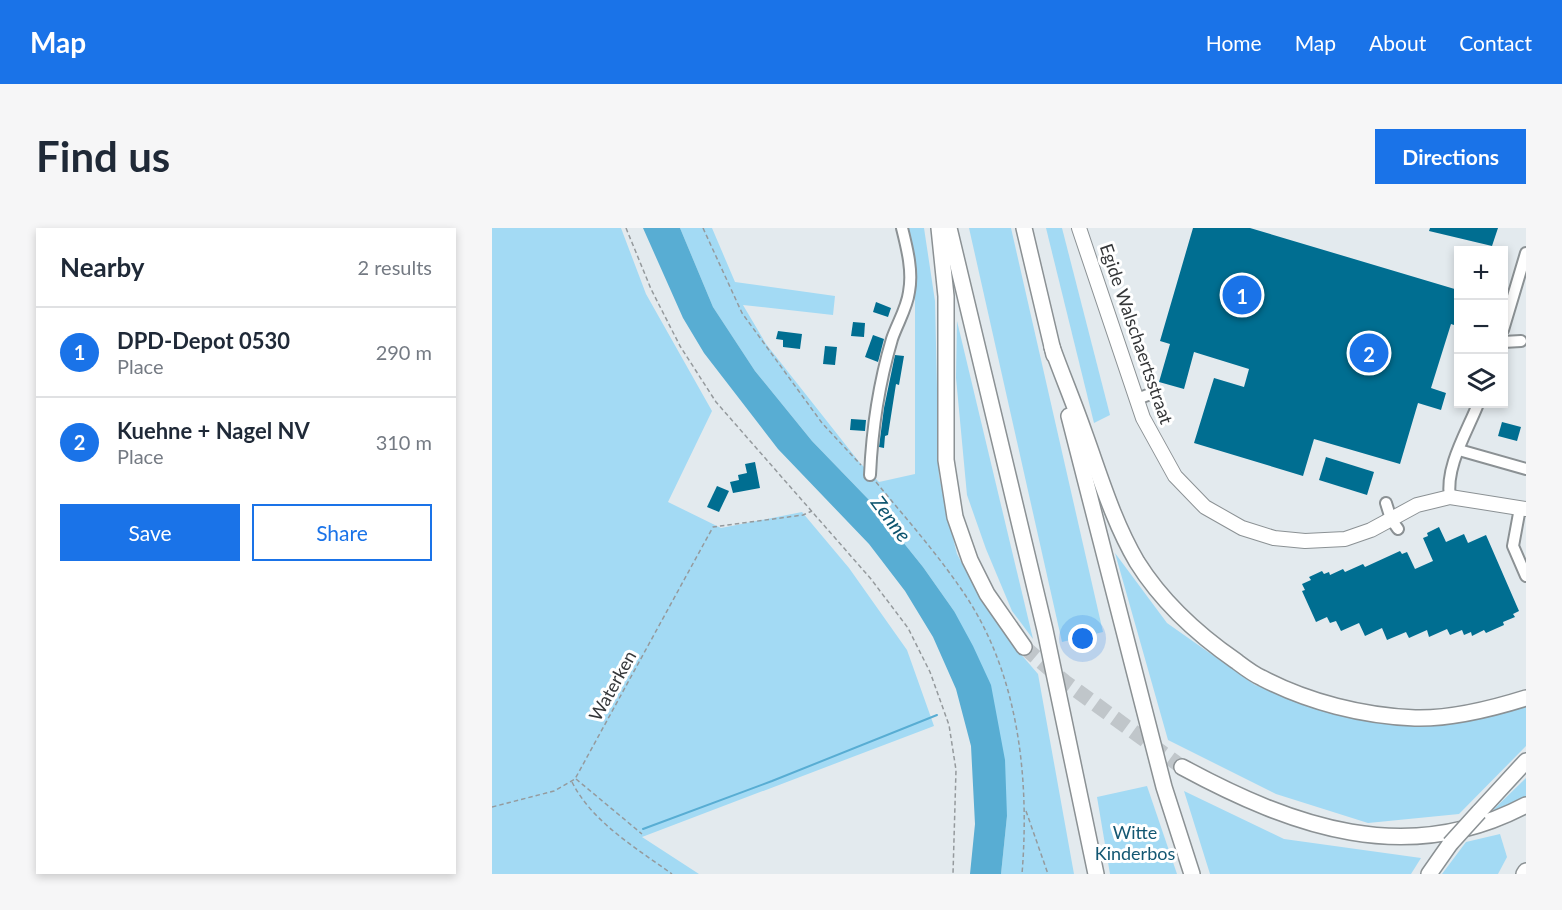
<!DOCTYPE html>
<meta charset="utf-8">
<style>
body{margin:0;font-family:Lato,sans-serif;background:#f6f6f7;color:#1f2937}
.controls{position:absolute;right:18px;top:18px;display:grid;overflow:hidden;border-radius:0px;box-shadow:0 3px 9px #0003}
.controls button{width:54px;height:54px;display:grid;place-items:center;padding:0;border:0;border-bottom:2px solid #e0e1e3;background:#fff;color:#1f2937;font:30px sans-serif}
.you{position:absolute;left:591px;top:411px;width:21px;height:21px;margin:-15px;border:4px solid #fff;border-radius:50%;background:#1a73e8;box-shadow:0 0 0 9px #1a73e833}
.badge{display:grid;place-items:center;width:39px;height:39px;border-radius:50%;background:#1a73e8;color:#fff;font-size:20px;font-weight:700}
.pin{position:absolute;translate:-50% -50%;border:3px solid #fff;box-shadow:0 2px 6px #0006}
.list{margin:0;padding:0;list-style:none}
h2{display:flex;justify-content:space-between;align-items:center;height:78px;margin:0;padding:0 24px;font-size:26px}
h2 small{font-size:20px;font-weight:400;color:#747a83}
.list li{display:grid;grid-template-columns:39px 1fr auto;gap:18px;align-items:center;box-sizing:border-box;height:90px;padding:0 24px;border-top:2px solid #e0e1e3}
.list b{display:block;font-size:22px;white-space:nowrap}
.list p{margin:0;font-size:20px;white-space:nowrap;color:#747a83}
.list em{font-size:20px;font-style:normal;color:#747a83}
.actions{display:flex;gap:12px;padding:18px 24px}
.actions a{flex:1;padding:14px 0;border:2px solid #1a73e8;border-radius:0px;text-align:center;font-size:21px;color:#1a73e8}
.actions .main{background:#1a73e8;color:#fff}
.icon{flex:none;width:33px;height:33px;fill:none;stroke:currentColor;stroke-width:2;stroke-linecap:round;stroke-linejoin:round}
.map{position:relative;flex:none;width:1034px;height:646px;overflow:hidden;border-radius:0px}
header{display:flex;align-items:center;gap:36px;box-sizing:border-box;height:84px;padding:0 30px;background:#1a73e8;color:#fff}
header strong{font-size:28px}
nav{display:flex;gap:33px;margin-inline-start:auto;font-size:21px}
.intro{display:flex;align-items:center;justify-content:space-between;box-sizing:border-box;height:144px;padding:0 36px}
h1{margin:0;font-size:42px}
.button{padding:15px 27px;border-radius:0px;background:#1a73e8;color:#fff;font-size:21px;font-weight:700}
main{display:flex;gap:36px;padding:0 36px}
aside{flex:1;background:#fff;border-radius:0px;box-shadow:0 3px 9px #0003}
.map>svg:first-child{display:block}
.green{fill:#a3daf4}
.water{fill:#58add3}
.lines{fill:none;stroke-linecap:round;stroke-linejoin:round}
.stream{stroke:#58add3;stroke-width:2}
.building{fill:#006e91}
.highway-tunnel{stroke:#c0c6ca;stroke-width:15;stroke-dasharray:15 8;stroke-linecap:butt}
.minor-casing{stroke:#8b9194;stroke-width:14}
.major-casing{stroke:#8b9194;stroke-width:16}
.highway-casing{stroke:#8b9194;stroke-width:18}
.path{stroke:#959a9d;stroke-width:1.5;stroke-dasharray:4.5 3;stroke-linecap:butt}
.minor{stroke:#fff;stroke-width:10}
.major{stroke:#fff;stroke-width:14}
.highway{stroke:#fff;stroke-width:15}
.highway-bridge-casing{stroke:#8b9194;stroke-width:18;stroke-linecap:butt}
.highway-bridge{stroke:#fff;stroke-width:15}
.labels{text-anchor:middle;stroke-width:6;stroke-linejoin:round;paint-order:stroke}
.street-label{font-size:18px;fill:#353739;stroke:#fff}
.park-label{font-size:18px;fill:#135772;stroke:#fff}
.water-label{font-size:20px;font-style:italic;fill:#0e556f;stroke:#fff}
</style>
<header>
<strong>Map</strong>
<nav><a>Home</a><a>Map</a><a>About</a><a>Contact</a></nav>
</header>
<div class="intro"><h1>Find us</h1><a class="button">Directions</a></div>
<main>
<aside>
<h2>Nearby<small>2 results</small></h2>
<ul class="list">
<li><span class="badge">1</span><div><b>DPD-Depot 0530</b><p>Place</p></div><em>290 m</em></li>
<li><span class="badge">2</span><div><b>Kuehne + Nagel NV</b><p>Place</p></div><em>310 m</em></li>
</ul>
<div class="actions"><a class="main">Save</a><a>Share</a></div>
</aside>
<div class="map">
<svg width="1034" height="646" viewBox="0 0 1034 646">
<rect width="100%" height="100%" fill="#e3eaee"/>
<g class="green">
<path d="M0,0H129L154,66L220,183L176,274L229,300L310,284L357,340L415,422L442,498L150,609L207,646H0Z"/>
<path d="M188,0H220L243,54L343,68L341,87L251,77L274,116L368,235L387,254L423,246V50L415,0H432L443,73L447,247L455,286L465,326L488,369L528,423L527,424L546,446L582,646H509L515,588L462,383L431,339L378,273L320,213L263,143L221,79Z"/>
<path d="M477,0H519L611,404L570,414Z"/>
<path d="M554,0H570L618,187L602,195Z"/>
<path d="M465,93L541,411L520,383L494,321L475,267L464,150Z"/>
<path d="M623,325L675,395L763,457L863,489L1034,477V518L967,586L876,595L784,566L676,512Z"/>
<path d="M1034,550V570L1006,583L1001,582Z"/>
<path d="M655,558L685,646H618L605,569Z"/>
<path d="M692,563L792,611L929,630L919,646H718Z"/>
<path d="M1008,606L1015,629L1006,646H950L974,614Z"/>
</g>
<path class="water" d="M151,0H188L221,79L263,143L320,213L378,273L431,339L462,383L481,418L499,457L513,532L515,588L509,646H478L483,596L479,518L464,461L441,409L413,363L377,316L286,221L212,125L191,90Z"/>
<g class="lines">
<path class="stream" d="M151,601L280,553L445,487"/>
</g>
<g class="building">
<path d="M701,0H758L966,62V92L965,98L959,96L939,160L954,165L949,182L926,175L908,236L822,211L811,248L702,215L722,150L752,159L757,141L702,124L692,161L667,154L678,116L668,113Z"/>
<path d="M938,0H1006L1000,18L937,3Z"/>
<path d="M384,74L399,80L396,89L381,84Z"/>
<path d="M361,94L373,95L372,109L359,108Z"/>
<path d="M286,103L310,106L308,121L291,119V112L284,111Z"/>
<path d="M381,107L392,111L386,134L373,129Z"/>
<path d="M333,118L345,119L343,137L331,136Z"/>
<path d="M403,127L412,128L407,157L404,156L396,207L393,208L392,220L387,219L392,180Z"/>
<path d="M359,191L374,192L373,203L358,202Z"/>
<path d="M1010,194L1029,199L1025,213L1006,208Z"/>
<path d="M834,229L882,244L875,267L827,252Z"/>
<path d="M263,234L268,260L241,265L238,254L247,252L246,247L255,245L253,236Z"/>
<path d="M225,258L237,263L227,284L215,279Z"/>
<path d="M947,299L954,314L972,306L976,315L994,307L1027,383L1021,386L1023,389L1011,394L1012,397L994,405L992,402L980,408L979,404L972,407L970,402L958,407L955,401L937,409L935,402L917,410L914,404L895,412L890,400L873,408L867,395L849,403L844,393L838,395L835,389L824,394L810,363L813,362L810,356L819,352L817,349L830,343L832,346L837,344L838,347L851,341L853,344L871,336L873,339L908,323L910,326L915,324L923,341L941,333L931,310L936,308L935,305Z"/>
</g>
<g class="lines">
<path class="highway-tunnel" d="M532,419L573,454L690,539"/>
<defs>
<g id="minor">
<path d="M1011,102L1034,25"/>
<path d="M1011,114L1029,113"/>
<path d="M645,171L661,165"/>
<path d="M967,222L1034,241"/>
<path d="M378,247C380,202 387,155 400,111C405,96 415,80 417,64C421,43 415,20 410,0"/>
<path d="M958,269C953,239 975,204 986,176"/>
<path d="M894,275L899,291L906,301"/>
<path d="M1028,280L1021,318L1034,348"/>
</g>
<path id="major" d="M587,0L651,190L683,248L713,279L750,300L782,310L813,313L853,311L879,302L925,277L958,269L1034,281"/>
<g id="highway">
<path d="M447,0L454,68V232L463,289L478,332L495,366L532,419"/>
<path d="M457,0L553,402L604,646"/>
<path d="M532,0L562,127"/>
<path d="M560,119C570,147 582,175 592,204C608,248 621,293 645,334C670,374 705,406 744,433C752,439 761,446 770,450C816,474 871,488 923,490C959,491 999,481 1034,470"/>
<path d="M577,188L672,559L700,646"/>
<path d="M690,539C801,599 915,640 1034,577"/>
<path d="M987,584L1034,533"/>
<path d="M937,646L958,616"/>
<path d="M1032,646L1034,643"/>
</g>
</defs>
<use href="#minor" class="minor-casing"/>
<use href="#major" class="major-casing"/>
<use href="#highway" class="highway-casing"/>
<g class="path">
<path d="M134,0L159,61L188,118L224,174L379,351L416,400L438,444L457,497L464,542L461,646"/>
<path d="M211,0L250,85L330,195L369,237"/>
<path d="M384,254C412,288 442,322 467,358C526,440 538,547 530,646"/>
<path d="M84,551L150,606"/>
<path d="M80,554C100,594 144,620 180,646"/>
<path d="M0,579L62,563L83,551L221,299L311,287L320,283"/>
<path d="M534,583L556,646"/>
</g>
<use href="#minor" class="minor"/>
<use href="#major" class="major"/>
<use href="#highway" class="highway"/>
<defs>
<path id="highway-bridge" d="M958,616L987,584"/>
</defs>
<use href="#highway-bridge" class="highway-bridge-casing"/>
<use href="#highway-bridge" class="highway-bridge"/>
</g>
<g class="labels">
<g class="street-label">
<text transform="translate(644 106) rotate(71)" y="6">Egide Walschaertsstraat</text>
<text transform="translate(121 458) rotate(-61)" y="6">Waterken</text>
</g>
<g class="park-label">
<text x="643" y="611">Witte<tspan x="643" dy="21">Kinderbos</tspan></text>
</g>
<g class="water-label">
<text transform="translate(399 291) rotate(53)" y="7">Zenne</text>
</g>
</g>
</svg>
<div class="controls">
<button>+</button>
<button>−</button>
<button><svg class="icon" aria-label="layers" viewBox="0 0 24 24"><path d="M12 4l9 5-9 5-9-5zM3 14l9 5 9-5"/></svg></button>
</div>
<div class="you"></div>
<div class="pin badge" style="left:750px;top:67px">1</div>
<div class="pin badge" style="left:877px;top:125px">2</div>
</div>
</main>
